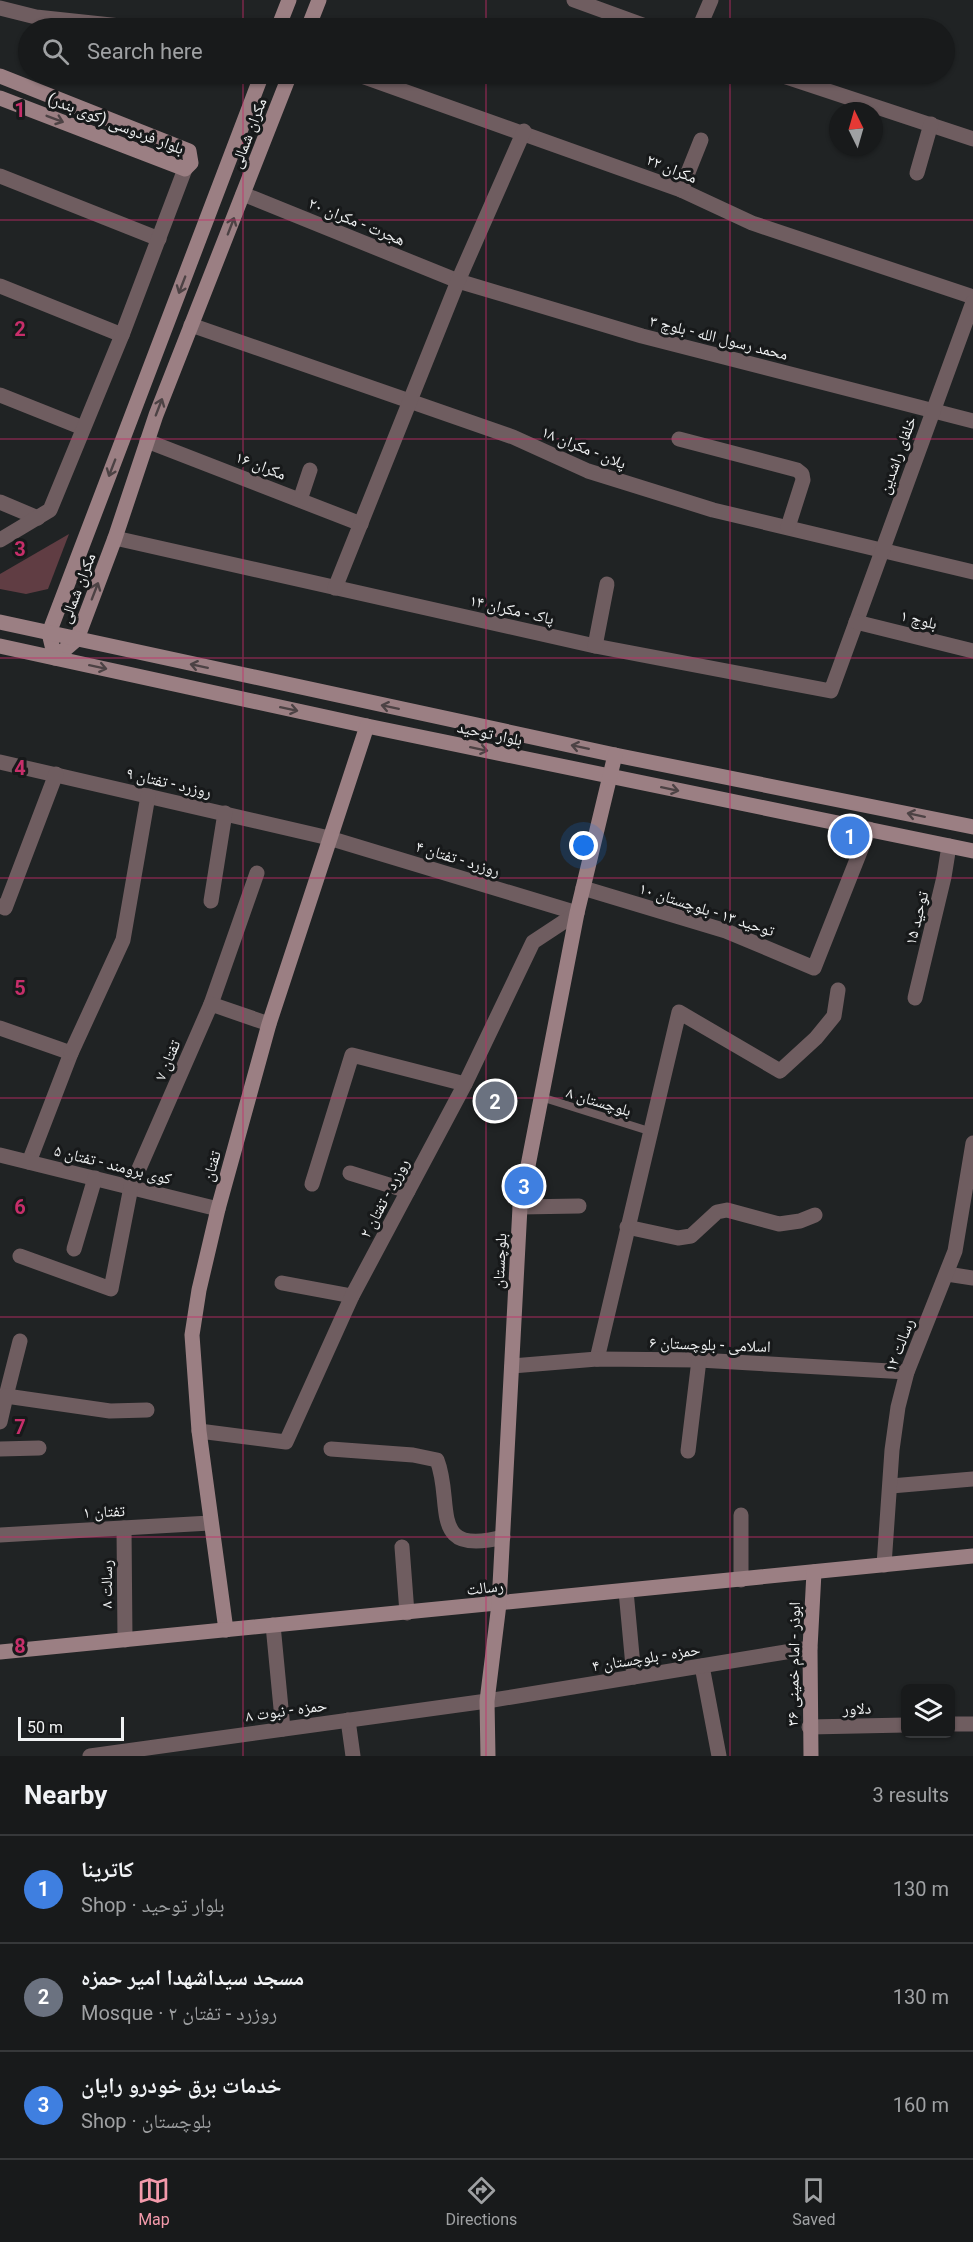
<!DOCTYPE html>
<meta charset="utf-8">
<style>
body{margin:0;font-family:Roboto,"Noto Naskh Arabic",sans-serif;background:#212324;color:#f1f3f6}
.controls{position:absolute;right:18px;bottom:18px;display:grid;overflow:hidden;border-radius:9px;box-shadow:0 2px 4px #0004}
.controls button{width:54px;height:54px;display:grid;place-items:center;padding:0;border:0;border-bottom:2px solid #36383a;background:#181a1b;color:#f1f3f6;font:30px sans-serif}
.compass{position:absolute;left:829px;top:102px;width:54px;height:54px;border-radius:50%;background:#181a1b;box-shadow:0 2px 4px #0004;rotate:355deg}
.scale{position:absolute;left:18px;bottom:15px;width:106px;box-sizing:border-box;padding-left:6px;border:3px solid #f0f2f3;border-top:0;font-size:16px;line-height:21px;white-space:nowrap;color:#f0f2f3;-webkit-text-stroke:4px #17191a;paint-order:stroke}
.you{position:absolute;left:584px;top:846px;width:21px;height:21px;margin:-15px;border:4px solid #fff;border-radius:50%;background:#1a73e8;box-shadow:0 0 0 9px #1a73e833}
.badge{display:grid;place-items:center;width:39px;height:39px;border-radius:50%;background:#f39aab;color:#fff;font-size:20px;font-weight:700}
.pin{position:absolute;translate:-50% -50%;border:3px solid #fff;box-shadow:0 2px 6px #0006}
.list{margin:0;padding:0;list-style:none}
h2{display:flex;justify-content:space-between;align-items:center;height:78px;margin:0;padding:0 24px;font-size:26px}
h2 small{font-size:20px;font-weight:400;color:#9fa1a3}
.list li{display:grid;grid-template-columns:39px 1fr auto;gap:18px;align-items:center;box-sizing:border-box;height:108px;padding:0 24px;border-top:2px solid #36383a}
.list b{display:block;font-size:22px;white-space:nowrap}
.list p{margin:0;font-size:20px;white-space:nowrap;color:#9fa1a3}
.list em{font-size:20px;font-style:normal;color:#9fa1a3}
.icon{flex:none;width:33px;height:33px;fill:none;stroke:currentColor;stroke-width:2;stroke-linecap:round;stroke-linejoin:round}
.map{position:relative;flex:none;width:973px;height:1756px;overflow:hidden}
.search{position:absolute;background:#181a1b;box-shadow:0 2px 4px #0004;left:18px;right:18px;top:18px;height:66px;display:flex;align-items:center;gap:15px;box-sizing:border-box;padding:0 21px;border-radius:33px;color:#9fa1a3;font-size:22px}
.sheet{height:402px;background:#181a1b}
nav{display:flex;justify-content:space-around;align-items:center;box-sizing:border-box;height:84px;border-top:2px solid #36383a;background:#181a1b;font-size:16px;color:#9fa1a3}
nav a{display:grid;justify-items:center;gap:3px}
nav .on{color:#f39aab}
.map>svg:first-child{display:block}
.green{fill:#603d43}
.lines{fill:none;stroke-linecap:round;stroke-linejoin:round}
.lane{stroke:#6f5d60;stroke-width:8}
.street{stroke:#6f5d60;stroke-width:15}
.secondary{stroke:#9b7f83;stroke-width:15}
.oneway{stroke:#4c4244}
.grid{fill:none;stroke:#c72e6a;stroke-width:1.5;stroke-opacity:0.55}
.labels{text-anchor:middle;stroke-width:6;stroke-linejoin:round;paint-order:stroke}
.street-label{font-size:16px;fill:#f0f2f3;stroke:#17191a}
.grid-label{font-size:20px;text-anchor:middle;font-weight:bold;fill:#c72e6a;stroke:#17191a;stroke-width:6;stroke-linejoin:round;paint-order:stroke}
</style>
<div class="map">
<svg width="973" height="1756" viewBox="0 0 973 1756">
<rect width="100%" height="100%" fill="#202324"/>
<path class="green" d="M69,534L48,589L26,594L0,589V574Z"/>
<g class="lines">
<path class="lane" d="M541,1097L649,1131"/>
<g class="street">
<path d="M574,0L651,28"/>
<path d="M0,8L36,17L139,28"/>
<path d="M699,28L711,0"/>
<path d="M356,74L681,190L752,223L973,297"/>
<path d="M777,74L973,139"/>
<path d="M917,173L931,124"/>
<path d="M0,176L159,239"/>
<path d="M681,190L701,140"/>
<path d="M243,194L458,281L642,336L973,421"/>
<path d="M0,286L122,335"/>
<path d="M191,325L513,437L588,471L713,510L973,572"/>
<path d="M0,395L83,428"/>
<path d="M679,439L797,470L802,474L803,480L788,527"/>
<path d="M147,441L361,524"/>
<path d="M300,500L310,470"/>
<path d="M0,502L38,518"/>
<path d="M115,538L595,646L831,691L973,302"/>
<path d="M0,540L50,510L122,335L185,169"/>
<path d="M335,588L458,281L524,131"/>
<path d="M856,622L973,651"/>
<path d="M595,646L607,584"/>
<path d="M0,762L329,838L577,913"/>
<path d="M583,888L726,931L814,968L869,829"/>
<path d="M211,901L225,813"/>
<path d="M0,906L5,908L56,774"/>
<path d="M915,998L944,877L949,846"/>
<path d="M211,1004L257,873"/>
<path d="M0,1028L71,1053L29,1162"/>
<path d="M71,1053L123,940L148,796"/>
<path d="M0,1155L218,1209"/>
<path d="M350,1173L408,1191"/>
<path d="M312,1184L352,1055L465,1084"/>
<path d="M520,1207L579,1206"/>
<path d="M627,1227L678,1238L691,1236L717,1212L727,1210L779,1224L800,1221L815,1215"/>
<path d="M74,1249L95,1178"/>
<path d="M20,1256L111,1289L131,1187L211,1004L269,1024"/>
<path d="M947,1274L973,1278"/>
<path d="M282,1283L352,1296"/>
<path d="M597,1359L679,1012L780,1071L816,1038L834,1016L838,990"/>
<path d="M512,1366L597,1359L699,1360L907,1372"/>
<path d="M6,1396L20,1341"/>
<path d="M0,1422L6,1396L110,1411L147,1410"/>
<path d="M199,1431L286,1442L352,1296L465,1084L533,942L577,913"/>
<path d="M0,1449L39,1448"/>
<path d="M331,1449L413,1455L437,1460C454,1503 427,1557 503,1537"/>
<path d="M688,1451L699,1360"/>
<path d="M891,1486L973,1479"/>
<path d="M741,1515V1580"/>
<path d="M124,1528L125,1640"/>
<path d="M0,1535L210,1523"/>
<path d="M402,1547L407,1613"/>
<path d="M884,1565L892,1450L898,1407L907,1372L955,1251L973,1143"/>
<path d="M626,1591L634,1677"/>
<path d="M273,1625L283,1729"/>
<path d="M702,1666L719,1756"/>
<path d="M348,1720L353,1756"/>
<path d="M950,1724H973"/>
<path d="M809,1727L906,1725"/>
<path d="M90,1756L487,1701L810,1648"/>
</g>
<g class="secondary">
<path d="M278,28L289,0"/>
<path d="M308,28L319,0"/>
<path d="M262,74L49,633L55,658L77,639L115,538L156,415L290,74"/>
<path d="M0,76L189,151L191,163L185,169L0,98"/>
<path d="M0,622L615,755L973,827"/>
<path d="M0,646L367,726L973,851"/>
<path d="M226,1630L199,1431L192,1335L199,1290L218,1209L269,1024L367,726"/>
<path d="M0,1652L973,1556"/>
<path d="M488,1756L487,1701L499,1604L520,1207L577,913L615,755"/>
<path d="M811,1756L810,1648L814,1572"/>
</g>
</g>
<defs><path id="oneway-shaft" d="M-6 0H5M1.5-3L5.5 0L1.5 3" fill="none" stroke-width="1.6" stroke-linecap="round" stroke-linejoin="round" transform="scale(1.5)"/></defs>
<g class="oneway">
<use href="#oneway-shaft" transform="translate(55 119) rotate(21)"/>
<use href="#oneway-shaft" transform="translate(231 226) rotate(-69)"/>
<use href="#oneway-shaft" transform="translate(182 285) rotate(111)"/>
<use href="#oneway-shaft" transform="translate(159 407) rotate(-69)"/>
<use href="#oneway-shaft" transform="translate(112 468) rotate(111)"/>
<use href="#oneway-shaft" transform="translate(95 591) rotate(-69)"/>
<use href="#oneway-shaft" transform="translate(199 666) rotate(-168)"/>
<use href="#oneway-shaft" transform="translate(98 667) rotate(12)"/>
<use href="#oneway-shaft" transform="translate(390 707) rotate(-168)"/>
<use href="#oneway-shaft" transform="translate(289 709) rotate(12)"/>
<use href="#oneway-shaft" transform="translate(580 747) rotate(-168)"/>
<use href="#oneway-shaft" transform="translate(479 749) rotate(12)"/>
<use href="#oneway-shaft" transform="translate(670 789) rotate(12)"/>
<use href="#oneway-shaft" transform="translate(916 815) rotate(-168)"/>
</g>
<path class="grid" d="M243,0V28M486,0V28M730,0V28M243,74V1756M486,74V1756M730,74V1756M0,220H973M0,439H973M0,658H973M0,878H973M0,1098H973M0,1317H973M0,1537H973"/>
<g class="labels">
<g class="street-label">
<text transform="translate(116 123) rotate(21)" y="6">بلوار فردوسی (کوی بندر)</text>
<text transform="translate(248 133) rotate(-69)" y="6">مکران شمالی</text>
<text transform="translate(672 168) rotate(22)" y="6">مکران ۲۲</text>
<text transform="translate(357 221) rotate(22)" y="6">هجرت - مکران ۲۰</text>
<text transform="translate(719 337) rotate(14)" y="6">محمد رسول الله - بلوچ ۳</text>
<text transform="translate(584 447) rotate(22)" y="6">پلان - مکران ۱۸</text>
<text transform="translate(897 455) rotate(-70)" y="6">خلفای راشدین</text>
<text transform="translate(261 465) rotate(21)" y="6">مکران ۱۶</text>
<text transform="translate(77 588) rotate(-69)" y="6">مکران شمالی</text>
<text transform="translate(512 609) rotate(13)" y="6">پاک - مکران ۱۴</text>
<text transform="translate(919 619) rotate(14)" y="6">بلوچ ۱</text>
<text transform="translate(490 733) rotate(12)" y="6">بلوار توحید</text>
<text transform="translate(169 782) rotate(13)" y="6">روزرد - تفتان ۹</text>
<text transform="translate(458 858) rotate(17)" y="6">روزرد - تفتان ۴</text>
<text transform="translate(707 909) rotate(18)" y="6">توحید ۱۳ - بلوچستان ۱۰</text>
<text transform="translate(916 918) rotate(-76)" y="6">توحید ۱۵</text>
<text transform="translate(167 1060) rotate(-67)" y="6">تفتان ۷</text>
<text transform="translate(599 1101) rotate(17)" y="6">بلوچستان ۸</text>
<text transform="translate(113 1164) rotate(14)" y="6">کوی برومند - تفتان ۵</text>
<text transform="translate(211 1166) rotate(-74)" y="6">تفتان</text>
<text transform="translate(384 1198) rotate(-62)" y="6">روزرد - تفتان ۲</text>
<text transform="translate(499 1261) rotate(-87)" y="6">بلوچستان</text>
<text transform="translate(710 1344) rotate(2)" y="6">اسلامی - بلوچستان ۶</text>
<text transform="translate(899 1345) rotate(-69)" y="6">رسالت ۱۲</text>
<text transform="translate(104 1511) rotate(-3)" y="6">تفتان ۱</text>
<text transform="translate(106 1584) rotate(-90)" y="6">رسالت ۸</text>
<text transform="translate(485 1587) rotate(-6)" y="6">رسالت</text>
<text transform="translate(646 1657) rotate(-9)" y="6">حمزه - بلوچستان ۴</text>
<text transform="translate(793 1664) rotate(-89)" y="6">ابوذر - امام خمینی ۳۶</text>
<text transform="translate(857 1708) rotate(-1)" y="6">دلاور</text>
<text transform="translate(286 1710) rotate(-8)" y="6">حمزه - نبوت ۸</text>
</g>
</g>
<g class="grid-label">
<text x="20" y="117">1</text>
<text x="20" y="336">2</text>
<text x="20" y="556">3</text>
<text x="20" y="775">4</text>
<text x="20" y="995">5</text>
<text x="20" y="1214">6</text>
<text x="20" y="1434">7</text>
<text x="20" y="1653">8</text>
</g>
</svg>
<div class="controls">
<button><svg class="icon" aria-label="layers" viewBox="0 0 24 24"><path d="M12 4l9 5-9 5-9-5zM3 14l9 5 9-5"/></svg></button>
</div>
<svg class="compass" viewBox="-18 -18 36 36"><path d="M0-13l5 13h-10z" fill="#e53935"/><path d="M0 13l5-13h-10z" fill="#9fa1a3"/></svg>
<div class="scale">50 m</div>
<div class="you"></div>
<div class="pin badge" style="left:850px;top:836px;background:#3f7fe0">1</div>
<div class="pin badge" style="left:495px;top:1101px;background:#6b7280">2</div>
<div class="pin badge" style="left:524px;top:1186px;background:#3f7fe0">3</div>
<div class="search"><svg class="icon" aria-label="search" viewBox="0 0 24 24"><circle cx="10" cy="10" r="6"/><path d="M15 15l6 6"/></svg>Search here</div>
</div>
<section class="sheet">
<h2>Nearby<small>3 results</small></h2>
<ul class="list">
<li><span class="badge" style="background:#3f7fe0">1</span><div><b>کاترینا</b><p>Shop · بلوار توحید</p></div><em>130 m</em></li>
<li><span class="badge" style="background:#6b7280">2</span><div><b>مسجد سیداشهدا امیر حمزه</b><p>Mosque · روزرد - تفتان ۲</p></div><em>130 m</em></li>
<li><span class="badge" style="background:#3f7fe0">3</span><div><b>خدمات برق خودرو رایان</b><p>Shop · بلوچستان</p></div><em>160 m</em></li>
</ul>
</section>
<nav>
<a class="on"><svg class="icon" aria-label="map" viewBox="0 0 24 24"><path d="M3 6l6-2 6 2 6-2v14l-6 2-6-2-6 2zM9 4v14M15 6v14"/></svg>Map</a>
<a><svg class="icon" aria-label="directions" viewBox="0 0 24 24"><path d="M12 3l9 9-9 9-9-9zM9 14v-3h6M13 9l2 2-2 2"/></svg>Directions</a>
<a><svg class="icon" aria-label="saved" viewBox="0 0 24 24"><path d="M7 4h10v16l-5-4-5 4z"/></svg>Saved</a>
</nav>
